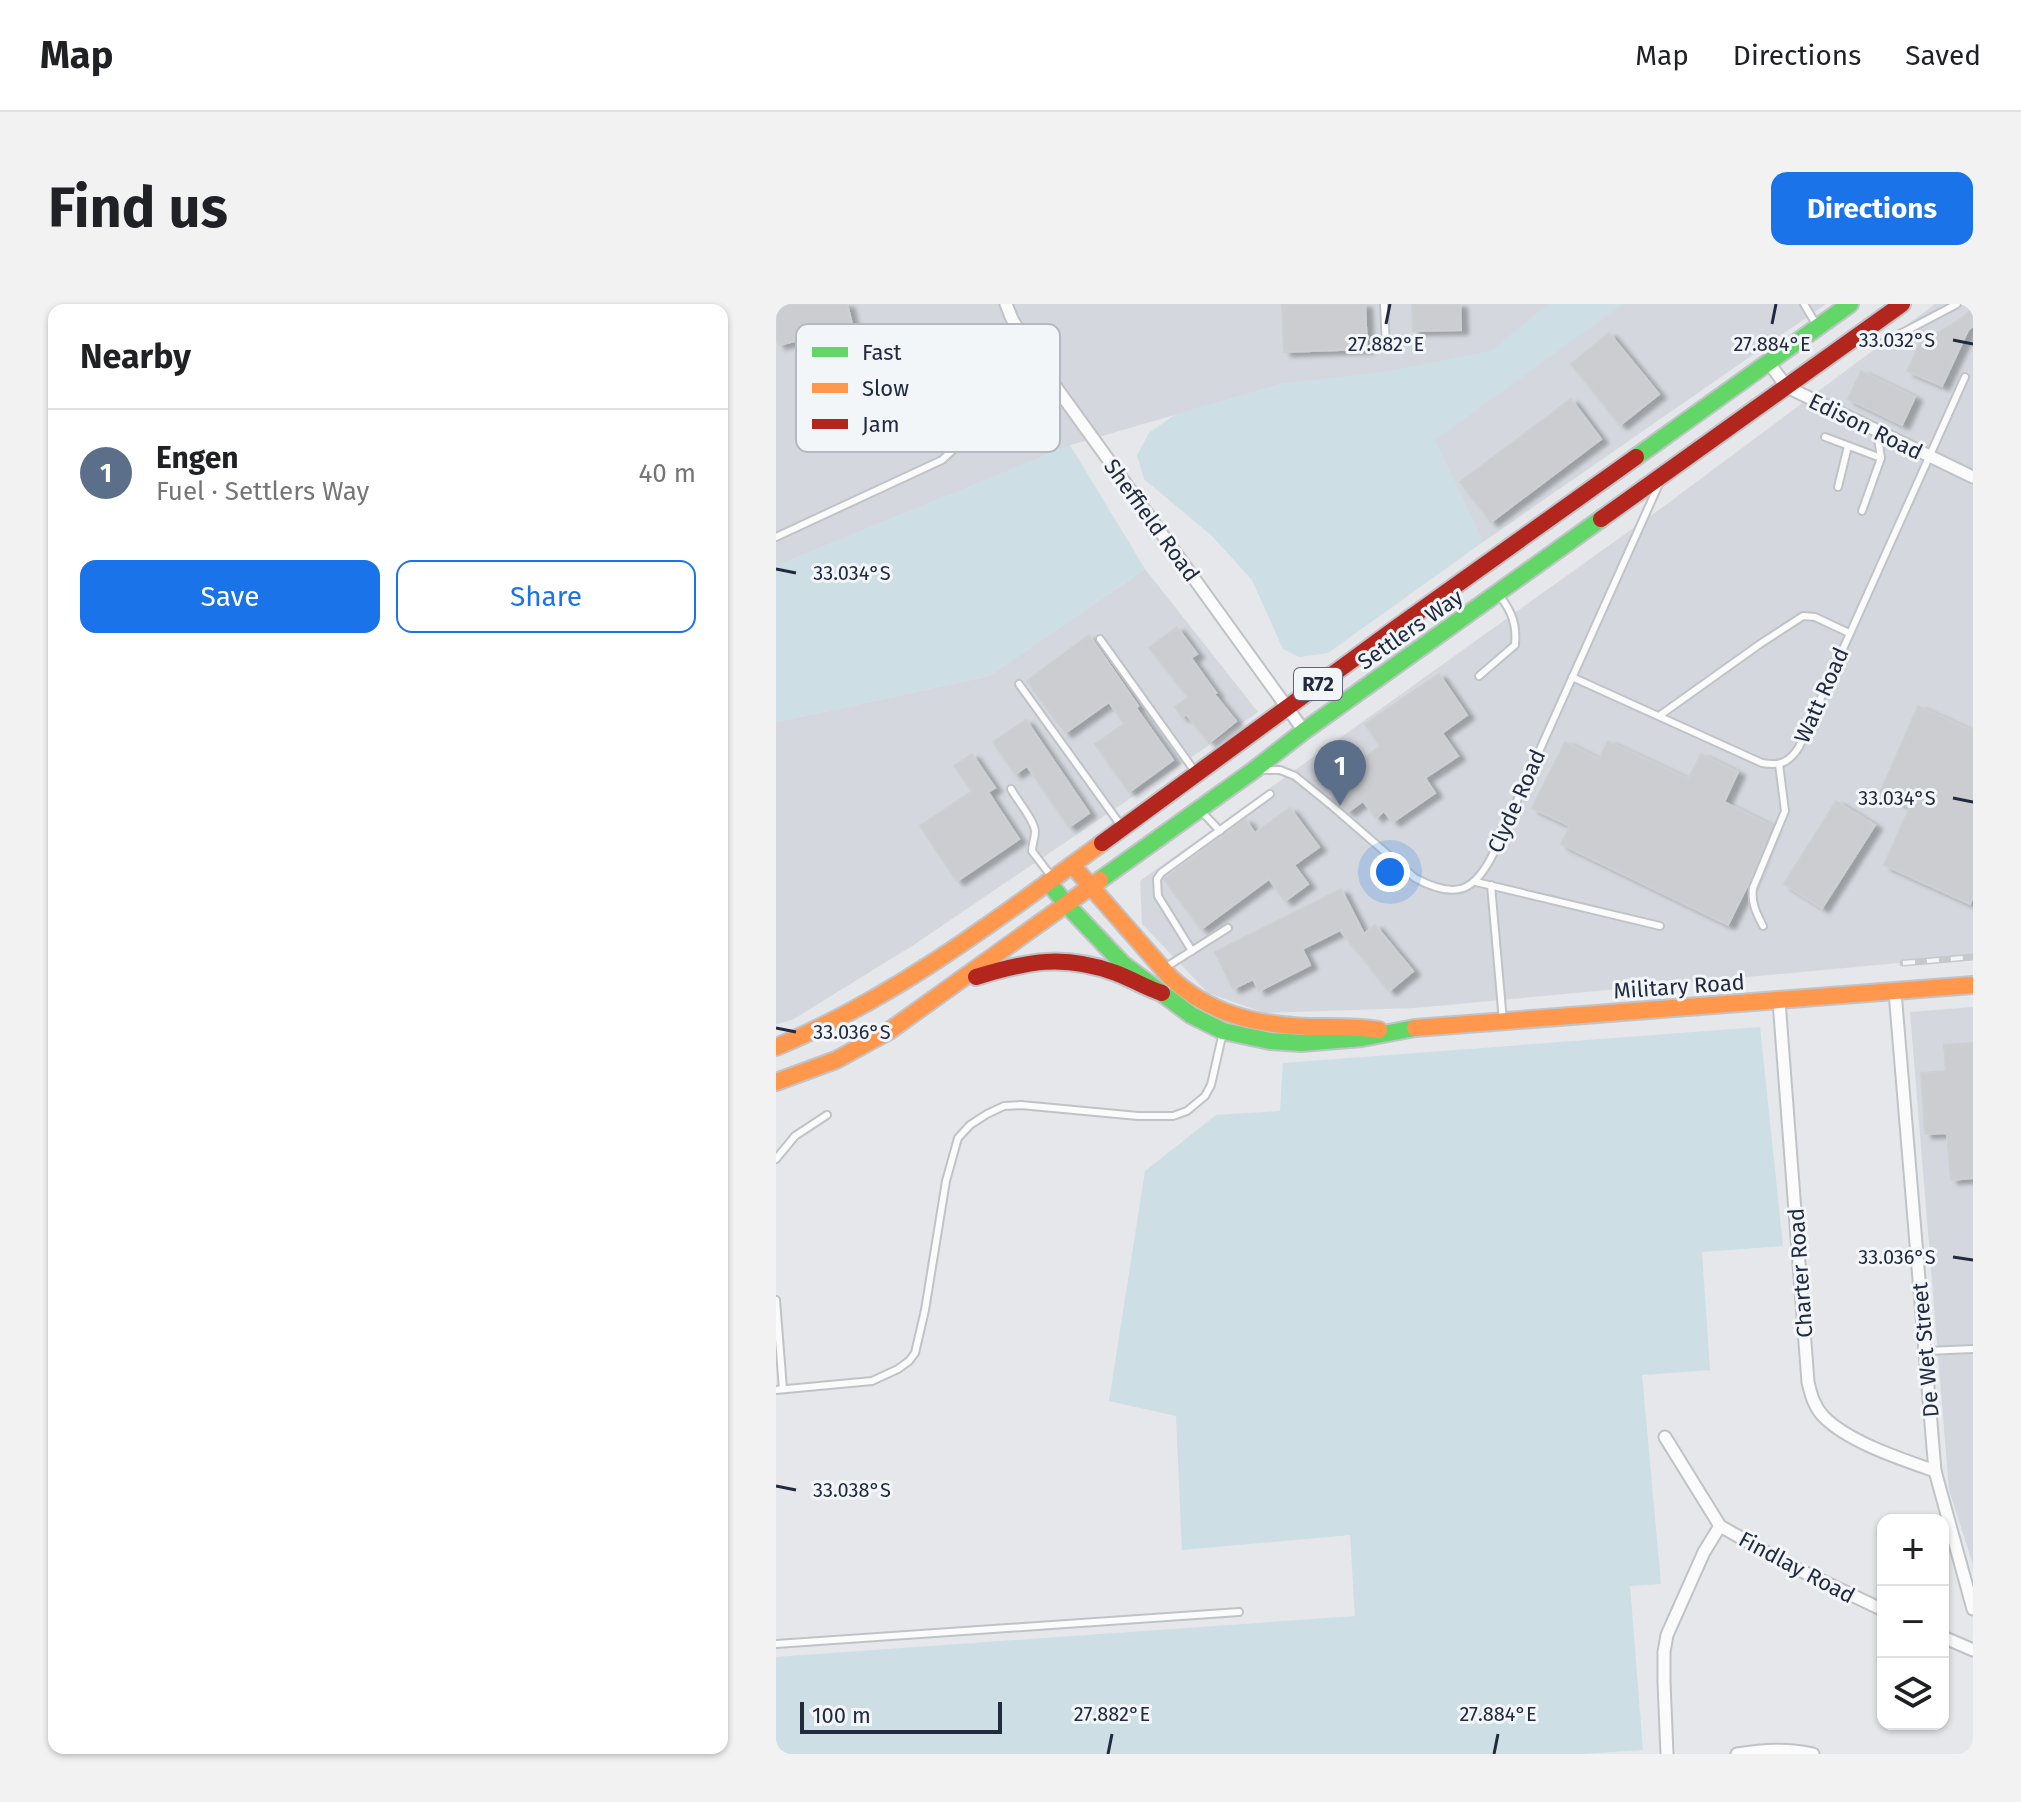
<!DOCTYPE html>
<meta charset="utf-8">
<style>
body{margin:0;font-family:"Fira Sans",sans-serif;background:#f2f2f2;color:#202124}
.controls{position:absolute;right:24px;bottom:24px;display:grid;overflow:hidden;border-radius:16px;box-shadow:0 2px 6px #0004}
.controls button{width:72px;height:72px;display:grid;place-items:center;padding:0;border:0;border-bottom:2px solid #e0e0e0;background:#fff;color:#202124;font:40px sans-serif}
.scale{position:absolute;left:24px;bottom:20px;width:202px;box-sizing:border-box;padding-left:8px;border:4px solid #212a3f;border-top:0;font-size:22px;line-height:28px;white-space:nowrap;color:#212a3f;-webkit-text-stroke:6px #f3f6f9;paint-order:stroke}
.you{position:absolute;left:614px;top:568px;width:28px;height:28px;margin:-20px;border:6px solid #fff;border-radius:50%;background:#1a73e8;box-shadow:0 0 0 12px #1a73e833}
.badge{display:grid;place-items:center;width:52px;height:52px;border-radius:50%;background:#1a73e8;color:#fff;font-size:26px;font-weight:700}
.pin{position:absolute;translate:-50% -66px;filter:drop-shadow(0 2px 4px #0008)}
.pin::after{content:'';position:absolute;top:42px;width:28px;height:24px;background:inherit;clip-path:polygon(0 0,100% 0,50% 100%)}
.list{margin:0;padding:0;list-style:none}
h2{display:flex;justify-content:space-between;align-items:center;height:104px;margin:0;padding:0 32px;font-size:34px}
h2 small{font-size:26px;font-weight:400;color:#757577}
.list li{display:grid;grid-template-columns:52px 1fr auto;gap:24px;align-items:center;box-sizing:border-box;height:128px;padding:0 32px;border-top:2px solid #e0e0e0}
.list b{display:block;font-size:30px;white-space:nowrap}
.list p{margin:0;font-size:26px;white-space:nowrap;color:#757577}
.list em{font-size:26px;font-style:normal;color:#757577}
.actions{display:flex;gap:16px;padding:24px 32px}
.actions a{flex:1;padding:18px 0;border:2px solid #1a73e8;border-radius:16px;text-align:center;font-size:28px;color:#1a73e8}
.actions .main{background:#1a73e8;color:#fff}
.icon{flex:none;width:44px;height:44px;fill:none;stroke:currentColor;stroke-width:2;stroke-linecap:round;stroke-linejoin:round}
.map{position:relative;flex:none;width:1197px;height:1450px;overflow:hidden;border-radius:16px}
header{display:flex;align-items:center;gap:48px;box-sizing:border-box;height:112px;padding:0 40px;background:#fff;border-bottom:2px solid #e0e0e0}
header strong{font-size:38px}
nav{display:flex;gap:44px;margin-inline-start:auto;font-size:28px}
.intro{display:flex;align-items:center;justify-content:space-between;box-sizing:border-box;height:192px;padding:0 48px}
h1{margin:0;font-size:56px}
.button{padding:20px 36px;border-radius:16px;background:#1a73e8;color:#fff;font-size:28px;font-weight:700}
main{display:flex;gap:48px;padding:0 48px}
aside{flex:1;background:#fff;border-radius:16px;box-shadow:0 2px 6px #0004}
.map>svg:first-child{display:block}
.built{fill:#d4d8de}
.green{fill:#cddee4}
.building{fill:#cbcdd1;stroke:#cdd0d3;stroke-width:2;filter:url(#shadow)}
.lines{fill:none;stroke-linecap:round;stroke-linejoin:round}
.lane-casing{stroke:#c0c3c6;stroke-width:10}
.street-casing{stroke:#c0c3c6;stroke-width:15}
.fast-casing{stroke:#c0c3c8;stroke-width:20}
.slow-casing{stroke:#c0c3c8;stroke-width:20}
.jam-casing{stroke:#c0c3c8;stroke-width:20}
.lane{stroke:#fbfbfc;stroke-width:6}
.street{stroke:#fbfbfc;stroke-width:11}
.fast{stroke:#63d668;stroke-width:16}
.slow{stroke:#ff974d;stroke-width:16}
.jam{stroke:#b3261e;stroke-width:16}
.rail-casing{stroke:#c7c8cb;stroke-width:7}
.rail{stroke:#f3f6f9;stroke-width:4;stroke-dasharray:12;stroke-linecap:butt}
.ticks{fill:none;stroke:#212a3f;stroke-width:3}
.labels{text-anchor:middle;stroke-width:6;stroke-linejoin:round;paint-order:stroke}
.shield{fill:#f3f6f9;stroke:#606777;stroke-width:2}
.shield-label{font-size:20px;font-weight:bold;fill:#212a3f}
.street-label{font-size:22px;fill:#212a3f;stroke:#f3f6f9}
.key{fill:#f3f6f9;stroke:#b4b9c1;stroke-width:2}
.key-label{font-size:22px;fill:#212a3f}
.ticks-label{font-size:20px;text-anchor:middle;fill:#212a3f;stroke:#f3f6f9;stroke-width:6;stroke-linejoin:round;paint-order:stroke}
</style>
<header>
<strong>Map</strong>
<nav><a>Map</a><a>Directions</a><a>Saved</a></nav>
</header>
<div class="intro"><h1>Find us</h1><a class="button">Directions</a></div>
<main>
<aside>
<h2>Nearby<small></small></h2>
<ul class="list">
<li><span class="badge" style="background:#5c6f8a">1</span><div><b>Engen</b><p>Fuel · Settlers Way</p></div><em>40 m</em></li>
</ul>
<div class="actions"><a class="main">Save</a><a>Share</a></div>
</aside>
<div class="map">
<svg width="1197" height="1450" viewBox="0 0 1197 1450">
<defs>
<filter id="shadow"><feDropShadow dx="7" dy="4" stdDeviation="2" flood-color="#0004"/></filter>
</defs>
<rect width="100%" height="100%" fill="#e5e7ea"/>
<g class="built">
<path d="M0,0H1050L707,238L659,137L509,79L295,141L0,262Z"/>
<path d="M1159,0H1197V652L639,704L489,709L432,689L366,620L364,577L891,200Z"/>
<path d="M369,265L482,408L136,642L16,716L0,720V418L213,372Z"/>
<path d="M1197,703V1261L1173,1186L1134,708Z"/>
</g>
<g class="green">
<path d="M772,0H847L659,136L707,238L552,349L523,353L507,345L476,276L436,232L368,175L361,151L373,129L400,110L509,79L606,68L715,47Z"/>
<path d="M294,141L369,265L213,372L0,418V262Z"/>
<path d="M984,723L1007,942L926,948L934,1066L866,1071L885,1280L854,1282L867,1446L806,1450H0V1353L579,1312L574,1231L406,1246L400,1112L333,1097L369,867L440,811L504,807L507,759Z"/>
</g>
<g class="building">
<path d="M0,0H71L77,24L2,41L0,31Z"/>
<path d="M506,0H589L591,45L508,48Z"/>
<path d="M636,0H684L685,26L637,27Z"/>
<path d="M1197,5V22L1192,26L1166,82L1131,67L1144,40L1183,16Z"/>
<path d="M833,29L883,90L844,121L795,60Z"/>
<path d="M1085,67L1139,93L1126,121L1072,95Z"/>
<path d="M795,95L825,135L715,218L684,178Z"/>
<path d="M401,323L421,350L415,354L440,389L438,390L460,417L433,439L410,410L406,413L399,403L412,393L373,344Z"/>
<path d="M313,331L362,402L360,404L397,456L353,488L319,440L348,420L333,398L289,429L251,377Z"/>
<path d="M663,370L691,411L666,429L682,452L649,474L659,489L617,518L608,507L600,514L587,497L572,508L556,494L575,481L566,470L604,442L589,420Z"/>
<path d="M1142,402L1197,427V593L1194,600L1108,561L1134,503L1104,489Z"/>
<path d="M250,416L313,509L293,523L251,462L239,470L217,438Z"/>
<path d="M832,437L912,475L925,450L962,468L948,498L996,522L976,572L952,621L785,540L794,522L756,504L789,438L823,455Z"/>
<path d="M196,450L219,484L212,488L243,535L181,577L144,522L196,487L178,462Z"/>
<path d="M1060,497L1099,521L1046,604L1008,580Z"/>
<path d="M514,504L543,543L518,561L532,580L509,597L493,575L425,625L388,575L469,515L479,529Z"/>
<path d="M565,585L588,630L599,621L637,667L613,687L564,626L526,645L534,661L483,687L477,675L457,685L439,648Z"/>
<path d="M1197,739V874L1175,876L1171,829L1149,830L1145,769L1170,767L1168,741Z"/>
</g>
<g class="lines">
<defs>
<g id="lane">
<path d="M608,0L610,43"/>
<path d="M1028,0L1040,20"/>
<path d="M1089,31L1100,40H1105L1181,0"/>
<path d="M1049,133L1105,154"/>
<path d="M1062,183L1072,142"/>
<path d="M1086,207L1105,154L1101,128"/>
<path d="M0,233L166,156L180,143L193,123L216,79L236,62L259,54"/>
<path d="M324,335L420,469"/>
<path d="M703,372L739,341C741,321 736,308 724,292"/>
<path d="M796,373L986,459C1004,462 1013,459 1023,443L1189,73"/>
<path d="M243,380L346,523"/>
<path d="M883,412L984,340L1027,312L1039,313L1073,329"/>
<path d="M488,466H504L519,472L556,502L639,574C680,596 699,588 718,548L883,180"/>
<path d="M235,485C241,496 258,516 259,527C259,535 256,540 256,547L275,572"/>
<path d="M426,508L444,527"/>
<path d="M700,578L884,622"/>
<path d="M715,581L727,717"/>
<path d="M987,622C980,608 975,599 977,584L1009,507L1003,460"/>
<path d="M416,647L382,592L381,575L385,569L494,490"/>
<path d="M390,663L452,624"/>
<path d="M0,855L19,832L51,811"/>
<path d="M0,996L7,1085"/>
<path d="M1150,1047L1197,1045"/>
<path d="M0,1086L96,1077L122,1065L133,1057L139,1049L149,1006L170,877L182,834L194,821L211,810L228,802L245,801L362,812H397L411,807L429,792L435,781L447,728"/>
<path d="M0,1340L463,1308"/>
</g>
<g id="street">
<path d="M230,0L236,15L259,54L528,427"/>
<path d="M992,58L1011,83L1197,173"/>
<path d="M1119,688L1159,1167L1197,1305"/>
<path d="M1003,697L1032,1078C1035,1091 1038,1102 1047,1112C1072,1138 1125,1155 1159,1167"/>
<path d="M889,1133L944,1222L1011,1260L1107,1306"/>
<path d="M1167,1333L1197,1346"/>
<path d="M891,1450L888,1378V1348L891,1331L928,1248L944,1222"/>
<path d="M961,1450C988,1446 1011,1444 1037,1450"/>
</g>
<g id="fast">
<path d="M860,153L1074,0"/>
<path d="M324,576L478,466L528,427L825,215"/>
<path d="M272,578L291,601L347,660L415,711L447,727L494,737L525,739L586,734L639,724"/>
</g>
<g id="slow">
<path d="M296,561L394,673C433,710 480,721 533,723C557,723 580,722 603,726"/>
<path d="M639,724L1197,681"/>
<path d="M0,743C119,694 223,614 326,539"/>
<path d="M0,778L60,756L113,727L324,576"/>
</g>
<g id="jam">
<path d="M825,215L1126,0"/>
<path d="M326,539L620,324L860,153"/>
<path d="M200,673C252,657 287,650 340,669C356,675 370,684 386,689"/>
</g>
</defs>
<use href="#lane" class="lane-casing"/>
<use href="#street" class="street-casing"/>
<use href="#fast" class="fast-casing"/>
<use href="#slow" class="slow-casing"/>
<use href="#jam" class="jam-casing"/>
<use href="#lane" class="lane"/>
<use href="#street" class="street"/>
<use href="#fast" class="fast"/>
<use href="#slow" class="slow"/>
<use href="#jam" class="jam"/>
<defs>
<path id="rail" d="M1127,659L1197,653"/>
</defs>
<use href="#rail" class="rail-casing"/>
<use href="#rail" class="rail"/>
</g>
<path class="ticks" d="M610,20L614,0M996,20L1000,0M1177,36L1197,40M0,265L20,269M1177,494L1197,498M0,724L20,728M1177,953L1197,956M0,1182L20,1186M332,1450L336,1430M718,1450L722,1430"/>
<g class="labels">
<rect class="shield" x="518" y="364" width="48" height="32" rx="6"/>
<g class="shield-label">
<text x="542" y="387">R72</text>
</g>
<g class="street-label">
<text transform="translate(1090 122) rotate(26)" y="8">Edison Road</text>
<text transform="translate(376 216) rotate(54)" y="8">Sheffield Road</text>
<text transform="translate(634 325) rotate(-35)" y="8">Settlers Way</text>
<text transform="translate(1045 391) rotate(-66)" y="8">Watt Road</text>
<text transform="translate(740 497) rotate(-66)" y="8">Clyde Road</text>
<text transform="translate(903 682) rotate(-4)" y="8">Military Road</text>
<text transform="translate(1024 969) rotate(-94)" y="8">Charter Road</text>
<text transform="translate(1149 1046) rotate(-95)" y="8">De Wet Street</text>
<text transform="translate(1021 1263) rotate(28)" y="8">Findlay Road</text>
</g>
</g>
<rect x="20" y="20" width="264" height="128" rx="12" class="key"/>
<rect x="36" y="43" width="36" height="10" fill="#63d668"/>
<rect x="36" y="79" width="36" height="10" fill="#ff974d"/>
<rect x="36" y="115" width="36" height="10" fill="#b3261e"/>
<g class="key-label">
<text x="86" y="56">Fast</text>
<text x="86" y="92">Slow</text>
<text x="86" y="128">Jam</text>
</g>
<g class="ticks-label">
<text x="1121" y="43">33.032°S</text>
<text x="610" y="47">27.882°E</text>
<text x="996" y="47">27.884°E</text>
<text x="76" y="276">33.034°S</text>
<text x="1121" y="501">33.034°S</text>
<text x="76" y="735">33.036°S</text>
<text x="1121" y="960">33.036°S</text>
<text x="76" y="1193">33.038°S</text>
<text x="336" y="1417">27.882°E</text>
<text x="722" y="1417">27.884°E</text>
</g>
</svg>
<div class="controls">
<button>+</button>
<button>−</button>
<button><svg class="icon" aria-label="layers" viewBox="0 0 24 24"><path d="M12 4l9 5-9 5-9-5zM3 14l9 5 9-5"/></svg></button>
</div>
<div class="scale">100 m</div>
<div class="you"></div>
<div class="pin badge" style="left:564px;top:502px;background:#5c6f8a">1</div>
</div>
</main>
